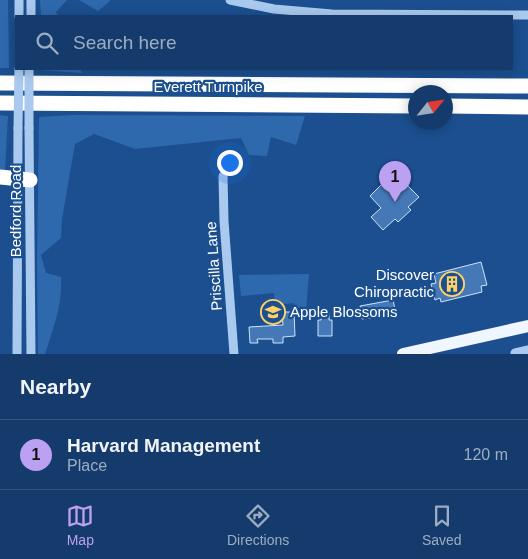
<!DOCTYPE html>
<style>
body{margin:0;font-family:Helvetica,sans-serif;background:#1d4271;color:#f1f3f6}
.compass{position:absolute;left:408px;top:85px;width:45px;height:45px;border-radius:50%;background:#143b6b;box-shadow:0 2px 12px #0003;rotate:60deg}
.you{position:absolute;left:229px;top:162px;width:18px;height:18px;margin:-12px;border:4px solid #fff;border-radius:50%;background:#1a73e8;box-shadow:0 0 0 8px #1a73e833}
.badge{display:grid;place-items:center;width:32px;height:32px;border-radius:50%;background:#bca0f2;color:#111;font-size:16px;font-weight:700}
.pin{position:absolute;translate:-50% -41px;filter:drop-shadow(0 1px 2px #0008)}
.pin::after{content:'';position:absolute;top:26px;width:18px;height:15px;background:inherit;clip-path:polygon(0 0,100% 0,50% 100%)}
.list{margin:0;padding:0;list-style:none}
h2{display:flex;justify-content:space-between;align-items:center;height:65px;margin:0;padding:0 20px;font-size:21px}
h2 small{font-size:16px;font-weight:400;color:#9dadc1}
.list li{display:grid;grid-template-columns:32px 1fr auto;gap:15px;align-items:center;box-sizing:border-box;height:70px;padding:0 20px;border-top:1px solid #33557e}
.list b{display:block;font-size:19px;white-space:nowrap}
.list p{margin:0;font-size:16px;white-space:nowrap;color:#9dadc1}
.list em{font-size:16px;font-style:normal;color:#9dadc1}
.icon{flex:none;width:28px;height:28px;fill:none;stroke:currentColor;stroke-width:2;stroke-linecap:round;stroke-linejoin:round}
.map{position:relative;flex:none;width:528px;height:354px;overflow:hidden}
.search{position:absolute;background:#143b6b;box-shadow:0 2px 12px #0003;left:15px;right:15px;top:15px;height:55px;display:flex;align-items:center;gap:12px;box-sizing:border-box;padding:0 18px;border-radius:0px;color:#9dadc1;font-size:19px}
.sheet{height:135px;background:#143b6b}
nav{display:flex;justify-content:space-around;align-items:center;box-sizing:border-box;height:70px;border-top:1px solid #33557e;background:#143b6b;font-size:14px;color:#9dadc1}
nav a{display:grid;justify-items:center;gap:2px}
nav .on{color:#bca0f2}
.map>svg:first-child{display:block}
.green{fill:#2e69ad}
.building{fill:#4478b7;stroke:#cfe3fa}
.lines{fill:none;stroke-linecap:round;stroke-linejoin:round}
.minor{stroke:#a9c9ee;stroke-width:9}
.major{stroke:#f0f6ff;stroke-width:12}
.highway{stroke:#fff;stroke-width:15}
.minor-bridge{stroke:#a9c9ee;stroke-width:9}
.labels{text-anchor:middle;stroke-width:4.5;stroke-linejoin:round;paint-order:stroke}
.street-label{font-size:15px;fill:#fff;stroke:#1b4f8f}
.poi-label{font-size:15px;fill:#fff;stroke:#1b4f8f;text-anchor:end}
</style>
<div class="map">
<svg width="528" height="354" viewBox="0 0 528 354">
<rect width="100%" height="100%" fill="#1b4f8f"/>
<g class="green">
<path d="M0,0H8L9,68H0Z"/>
<path d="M40,0H67L56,12L58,16H41Z"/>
<path d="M79,0H110V1L98,11Z"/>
<path d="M40,69H80L82,73L40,70Z"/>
<path d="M0,115L8,116L5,171H0Z"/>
<path d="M72,115L305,116L296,145L271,137L267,156L249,155L241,138L135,149L94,134L75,144L62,219L61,238L41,255L46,273L61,277C63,304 53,329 45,354H38L37,262L39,117Z"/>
<path d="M309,274L306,311L295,312L294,303L275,305L274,293L241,296L239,275Z"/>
</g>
<g class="building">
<path d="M385,181L396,193L406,184L419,197L408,207L411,210L398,222L395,219L383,230L371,217L381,208L370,196Z"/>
<path d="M481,262L487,285L481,286L482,292L441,302L440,298L435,300L431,284L436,283L434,274Z"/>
<path d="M393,300L396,314L362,319L360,306Z"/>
<path d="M282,312H294L295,336L283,337V343H273V339H257L258,343H250L249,327L283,325Z"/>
<path d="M321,313H329V320H332V336H318V320H321Z"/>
</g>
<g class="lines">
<g class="minor">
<path d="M230,0L274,9L332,14L528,15"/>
<path d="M19,16V0"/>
<path d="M31,16V0"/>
<path d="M29,128L31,354"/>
<path d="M223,176L224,221L234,354"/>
<path d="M515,353L528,350"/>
<path d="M17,354L18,128"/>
</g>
<path class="major" d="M403,354L528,326"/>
<g class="highway">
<path d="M0,83L528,86"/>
<path d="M0,103L416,106"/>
<path d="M446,106L528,107"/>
<path d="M0,177L30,180"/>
</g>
<g class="minor-bridge">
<path d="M18,128L19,69"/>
<path d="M29,128V69"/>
</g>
</g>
<defs>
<symbol id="building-ring" viewBox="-11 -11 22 22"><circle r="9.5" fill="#1b4f8f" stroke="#ffd166" stroke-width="1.5"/><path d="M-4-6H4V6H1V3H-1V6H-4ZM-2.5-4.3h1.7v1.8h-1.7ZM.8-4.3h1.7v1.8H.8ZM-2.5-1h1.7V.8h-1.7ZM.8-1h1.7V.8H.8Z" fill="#ffd166"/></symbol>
<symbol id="school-ring" viewBox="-11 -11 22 22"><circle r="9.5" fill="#1b4f8f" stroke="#ffd166" stroke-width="1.5"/><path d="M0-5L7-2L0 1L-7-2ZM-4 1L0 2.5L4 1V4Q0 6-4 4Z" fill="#ffd166"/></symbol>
</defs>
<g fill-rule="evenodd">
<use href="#building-ring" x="438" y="270" width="28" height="28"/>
<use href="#school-ring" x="259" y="298" width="28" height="28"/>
</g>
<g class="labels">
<g class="street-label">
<text x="208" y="92">Everett Turnpike</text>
<text transform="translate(16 211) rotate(-90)" y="5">Bedford Road</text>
<text transform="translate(214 266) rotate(-94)" y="5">Priscilla Lane</text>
</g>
<g class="poi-label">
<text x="434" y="280">Discover<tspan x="434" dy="17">Chiropractic</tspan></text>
<text x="290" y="317" text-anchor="start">Apple Blossoms</text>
</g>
</g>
</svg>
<svg class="compass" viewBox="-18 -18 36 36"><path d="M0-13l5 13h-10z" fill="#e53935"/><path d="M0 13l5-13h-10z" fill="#9dadc1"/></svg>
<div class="you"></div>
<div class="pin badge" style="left:395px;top:202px">1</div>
<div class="search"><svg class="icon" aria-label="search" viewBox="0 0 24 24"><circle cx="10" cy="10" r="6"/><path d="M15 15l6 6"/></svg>Search here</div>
</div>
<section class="sheet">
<h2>Nearby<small></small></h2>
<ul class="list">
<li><span class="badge">1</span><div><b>Harvard Management</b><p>Place</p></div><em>120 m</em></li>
</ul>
</section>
<nav>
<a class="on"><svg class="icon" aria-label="map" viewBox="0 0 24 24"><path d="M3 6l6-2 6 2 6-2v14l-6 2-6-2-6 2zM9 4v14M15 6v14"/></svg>Map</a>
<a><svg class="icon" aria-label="directions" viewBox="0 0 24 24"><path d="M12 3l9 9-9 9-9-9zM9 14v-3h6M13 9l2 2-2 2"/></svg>Directions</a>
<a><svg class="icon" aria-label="saved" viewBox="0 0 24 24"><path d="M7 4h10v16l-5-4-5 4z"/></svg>Saved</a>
</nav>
